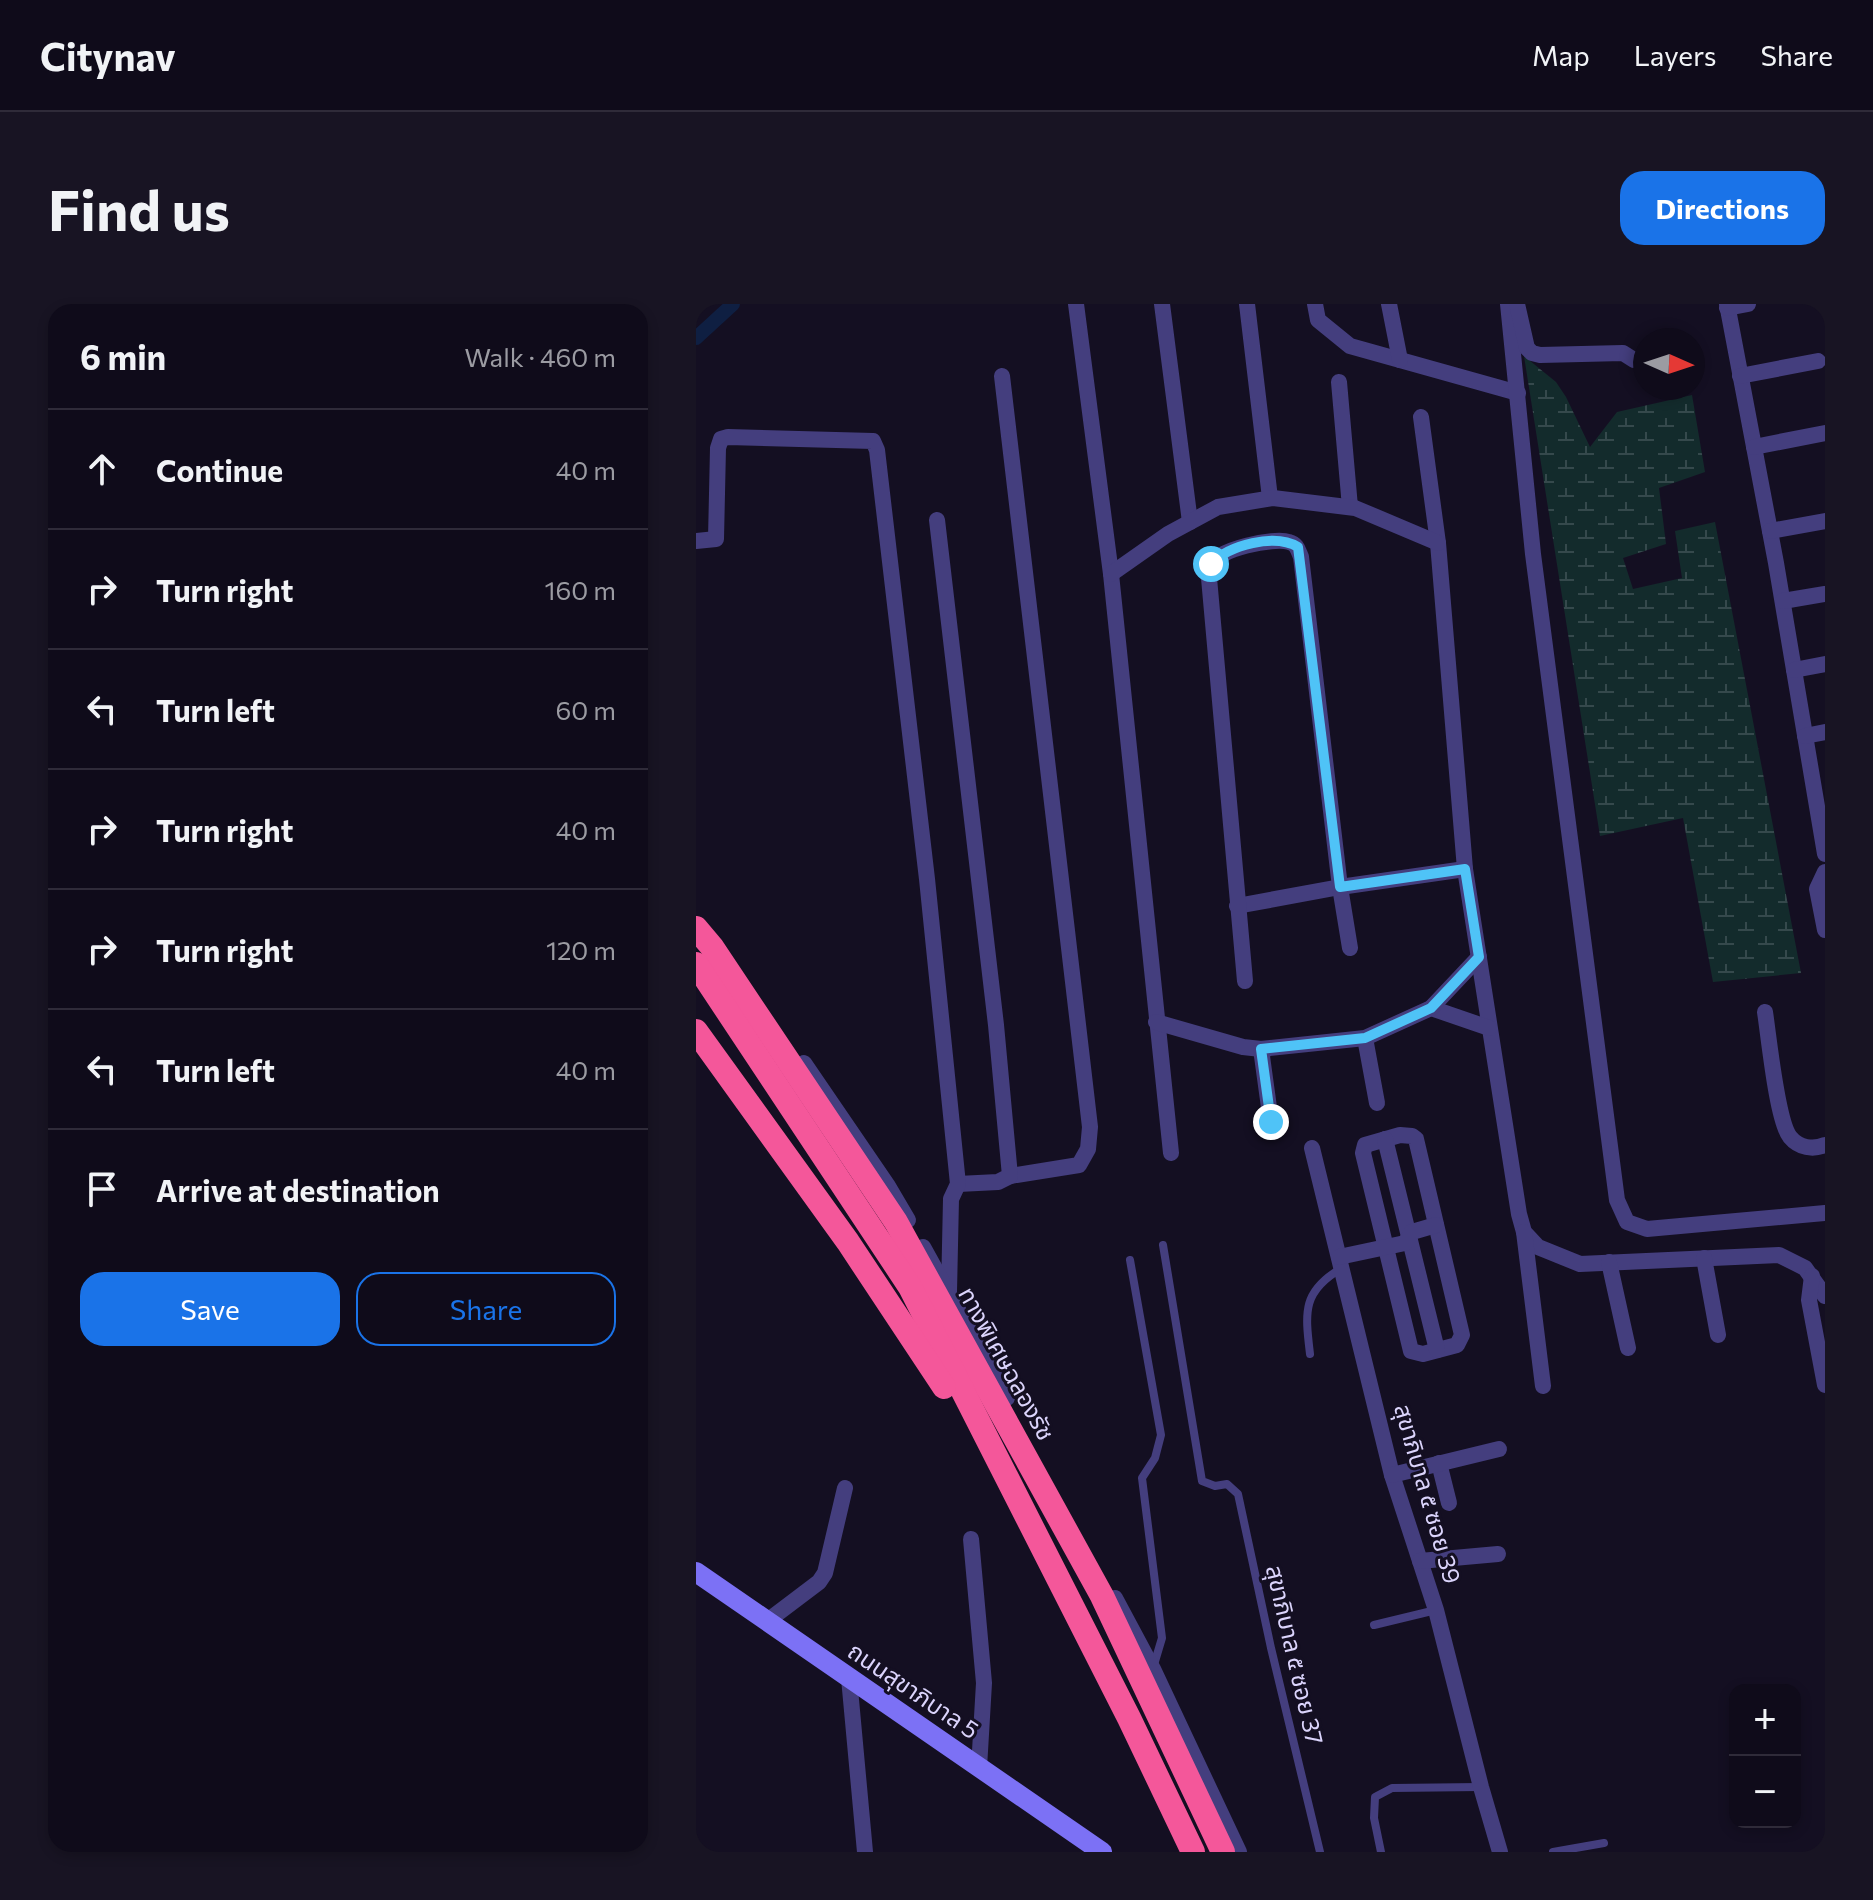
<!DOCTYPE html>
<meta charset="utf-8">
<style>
body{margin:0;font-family:Commissioner,"Noto Sans Thai",sans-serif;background:#181423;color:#f1f3f6}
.controls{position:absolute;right:24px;bottom:24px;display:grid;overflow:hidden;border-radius:16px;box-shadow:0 4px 12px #0003}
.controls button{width:72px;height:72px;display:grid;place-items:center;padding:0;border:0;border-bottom:2px solid #2f2b39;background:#0f0b1a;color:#f1f3f6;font:40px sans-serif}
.compass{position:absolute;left:937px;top:24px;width:72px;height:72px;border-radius:50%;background:#0f0b1a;box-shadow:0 4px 12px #0003;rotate:93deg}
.stop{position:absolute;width:24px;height:24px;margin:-18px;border:6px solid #4fc3f7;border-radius:50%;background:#fff}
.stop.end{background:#4fc3f7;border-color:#fff;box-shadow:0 2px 8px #0008}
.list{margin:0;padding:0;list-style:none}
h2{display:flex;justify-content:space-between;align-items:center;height:104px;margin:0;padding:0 32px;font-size:34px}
h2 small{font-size:26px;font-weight:400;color:#9b9ba2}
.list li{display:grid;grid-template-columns:52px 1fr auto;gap:24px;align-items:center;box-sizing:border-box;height:120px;padding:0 32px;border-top:2px solid #2f2b39}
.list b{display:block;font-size:30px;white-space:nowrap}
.list em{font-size:26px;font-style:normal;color:#9b9ba2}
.actions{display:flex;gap:16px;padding:24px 32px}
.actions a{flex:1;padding:18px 0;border:2px solid #1a73e8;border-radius:24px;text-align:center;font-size:28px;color:#1a73e8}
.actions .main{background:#1a73e8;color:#fff}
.icon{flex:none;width:44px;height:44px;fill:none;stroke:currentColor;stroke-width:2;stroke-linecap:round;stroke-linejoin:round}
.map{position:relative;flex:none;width:1129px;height:1548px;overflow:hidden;border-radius:24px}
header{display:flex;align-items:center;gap:48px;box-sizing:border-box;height:112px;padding:0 40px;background:#0f0b1a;border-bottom:2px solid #2f2b39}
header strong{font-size:38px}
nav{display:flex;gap:44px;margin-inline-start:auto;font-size:28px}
.intro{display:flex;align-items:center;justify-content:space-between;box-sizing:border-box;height:192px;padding:0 48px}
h1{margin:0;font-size:56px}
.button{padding:20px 36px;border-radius:24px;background:#1a73e8;color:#fff;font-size:28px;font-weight:700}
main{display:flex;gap:48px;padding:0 48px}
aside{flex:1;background:#0f0b1a;border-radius:24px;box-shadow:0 4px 12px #0003}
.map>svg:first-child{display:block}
.wetland{fill:url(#wetland-marsh)}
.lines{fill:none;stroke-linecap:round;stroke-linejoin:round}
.canal{stroke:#0f1f42;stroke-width:14}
.lane{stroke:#443e7e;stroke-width:8}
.street{stroke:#443e7e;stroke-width:16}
.secondary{stroke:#7c71f5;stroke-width:20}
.highway{stroke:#f4579a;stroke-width:24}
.route{stroke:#4fc3f7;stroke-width:10}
.labels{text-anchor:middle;stroke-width:6;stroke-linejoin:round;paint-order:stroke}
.street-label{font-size:24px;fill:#dbd4fc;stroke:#140f22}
</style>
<header>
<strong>Citynav</strong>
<nav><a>Map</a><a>Layers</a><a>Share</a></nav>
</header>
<div class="intro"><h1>Find us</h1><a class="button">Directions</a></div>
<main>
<aside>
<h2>6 min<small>Walk · 460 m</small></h2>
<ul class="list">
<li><svg class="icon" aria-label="ahead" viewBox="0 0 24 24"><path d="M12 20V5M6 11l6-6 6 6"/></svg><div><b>Continue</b></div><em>40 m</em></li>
<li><svg class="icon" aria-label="right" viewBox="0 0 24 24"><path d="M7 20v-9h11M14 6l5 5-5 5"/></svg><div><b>Turn right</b></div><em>160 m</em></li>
<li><svg class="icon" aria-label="left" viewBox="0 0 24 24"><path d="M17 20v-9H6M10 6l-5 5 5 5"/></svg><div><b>Turn left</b></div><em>60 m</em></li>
<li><svg class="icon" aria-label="right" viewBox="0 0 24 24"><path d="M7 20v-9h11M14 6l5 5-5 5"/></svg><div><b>Turn right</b></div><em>40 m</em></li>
<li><svg class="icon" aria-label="right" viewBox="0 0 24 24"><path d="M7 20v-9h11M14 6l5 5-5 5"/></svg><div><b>Turn right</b></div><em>120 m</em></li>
<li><svg class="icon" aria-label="left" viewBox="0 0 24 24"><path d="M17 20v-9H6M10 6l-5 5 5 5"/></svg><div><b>Turn left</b></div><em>40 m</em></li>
<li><svg class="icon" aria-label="arrive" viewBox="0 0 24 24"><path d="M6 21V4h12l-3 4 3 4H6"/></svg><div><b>Arrive at destination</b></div></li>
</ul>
<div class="actions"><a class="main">Save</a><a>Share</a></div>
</aside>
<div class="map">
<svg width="1129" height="1548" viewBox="0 0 1129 1548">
<defs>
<pattern id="wetland-marsh" width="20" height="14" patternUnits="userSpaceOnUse" patternTransform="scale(2)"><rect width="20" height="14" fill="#132b2c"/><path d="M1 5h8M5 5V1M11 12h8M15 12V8" fill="none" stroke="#35494c"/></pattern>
</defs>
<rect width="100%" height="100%" fill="#140f22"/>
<path class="wetland" d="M828,52L860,78L870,93L894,143L921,108L996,91L1009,168L963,184L970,240L927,254L937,285L986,274L979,227L1019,218L1105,669L1017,678L987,514L904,532Z"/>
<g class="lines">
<path class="canal" d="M0,34L37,0"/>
<g class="lane">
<path d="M467,941L506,1177L519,1182L531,1180L542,1190L575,1344L624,1548"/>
<path d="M434,956L465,1131L459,1154L446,1174L466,1334L457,1364"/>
<path d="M614,1050C609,1008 606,987 646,964"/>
<path d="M678,1321L740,1306"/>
<path d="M685,1548L678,1514L679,1493L696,1484L784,1483"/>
<path d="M857,1548L908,1539"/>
</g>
<g class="street">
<path d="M380,0L415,270L475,849"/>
<path d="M466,0L494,218"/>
<path d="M551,0L574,194"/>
<path d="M619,0L622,16L654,42L822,89"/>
<path d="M693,0L704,56"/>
<path d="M812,0L837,250L921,896L931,918L951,925L1129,909"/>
<path d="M821,0L831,44L836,49L844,51L927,49L938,56"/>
<path d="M1031,0L1080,259L1129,550"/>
<path d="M1031,4L1052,0"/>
<path d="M306,72L394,823L392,845L383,861L314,872"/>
<path d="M1044,72L1122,57"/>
<path d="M643,78L654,203"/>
<path d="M725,113L742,239L769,565L823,910L828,928L842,943L884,960L1083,951L1109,964L1129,992"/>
<path d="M1058,143L1129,129"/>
<path d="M241,216L300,721L314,872L302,878L262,880"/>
<path d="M1074,227L1129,217"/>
<path d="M0,237L20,235L22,144L25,135L32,133L177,137L181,146L231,575L262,880L255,895L253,988"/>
<path d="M415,270L472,230L522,203L577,194L659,204L742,239"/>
<path d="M1087,297L1129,290"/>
<path d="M1098,366L1129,360"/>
<path d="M1109,432L1129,428"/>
<path d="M1129,568L1121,585L1129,626"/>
<path d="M541,602L644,583L769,565"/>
<path d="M549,677L513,274C514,270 513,265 515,261C521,245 578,233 593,238C601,240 602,246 605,253L644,583L654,644"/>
<path d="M735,704L793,724"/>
<path d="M1069,708C1073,734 1081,817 1094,833C1103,844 1117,846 1129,841"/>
<path d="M460,718L547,743L565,745L669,734L735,704L783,653"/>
<path d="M669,734L681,799"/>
<path d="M565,745L575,818"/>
<path d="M108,759L192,882L212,916"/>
<path d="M704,831L716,832L720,835L766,1031L761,1041L727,1050L715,1047L667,849L669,841Z"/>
<path d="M689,835L741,1046"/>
<path d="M616,844L696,1171L740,1306L785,1483L804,1548"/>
<path d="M828,928L847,1082"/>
<path d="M227,943L311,1094"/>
<path d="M643,953L709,939L716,928L740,921"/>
<path d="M1008,954L1022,1031"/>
<path d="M913,958L932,1044"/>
<path d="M1116,972L1113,996L1129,1081"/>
<path d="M743,1159L753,1199"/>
<path d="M696,1171L803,1145"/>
<path d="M275,1235L288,1379L283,1464"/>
<path d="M724,1257L802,1250"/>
<path d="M419,1294L457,1365L543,1548"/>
<path d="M70,1318L123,1278L129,1269L149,1184"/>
<path d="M153,1374L169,1548"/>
</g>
<path class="secondary" d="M0,1268L406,1548"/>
<g class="highway">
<path d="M0,624L16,643L200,918L406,1292L527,1548"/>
<path d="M0,660L214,983L433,1414L497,1548"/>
<path d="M0,727L152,938L248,1083"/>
</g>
</g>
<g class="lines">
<path class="route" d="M515,260C533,241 579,229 602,243L644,583L769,565L783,653L735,704L669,734L565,745L575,818"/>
</g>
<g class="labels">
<g class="street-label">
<text transform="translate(310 1060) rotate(61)" y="8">ทางพิเศษฉลองรัช</text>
<text transform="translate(731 1190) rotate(74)" y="8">สุขาภิบาล ๕ ซอย 39</text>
<text transform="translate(598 1351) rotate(77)" y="8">สุขาภิบาล ๕ ซอย 37</text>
<text transform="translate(217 1387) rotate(34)" y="8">ถนนสุขาภิบาล 5</text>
</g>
</g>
</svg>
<div class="controls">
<button>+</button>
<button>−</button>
</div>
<svg class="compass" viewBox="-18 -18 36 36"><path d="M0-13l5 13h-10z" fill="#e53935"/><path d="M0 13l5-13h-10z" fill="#9b9ba2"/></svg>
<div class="stop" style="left:515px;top:260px"></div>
<div class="stop end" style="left:575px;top:818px"></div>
</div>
</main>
